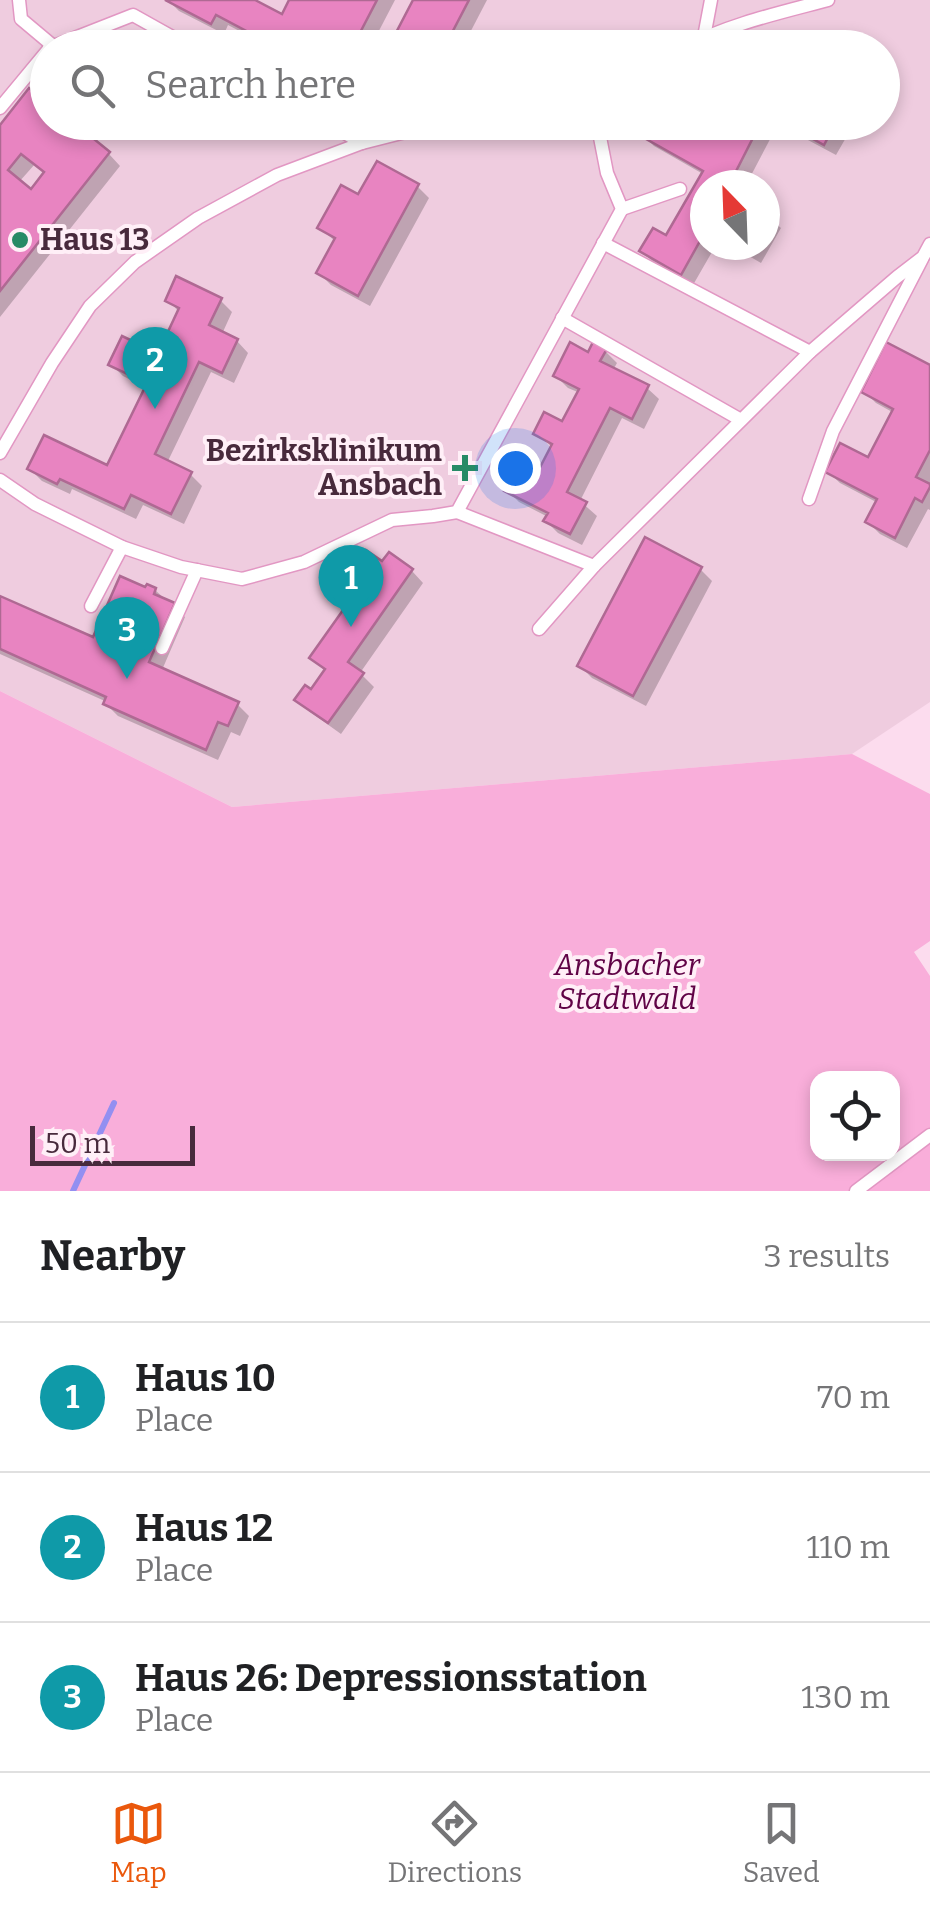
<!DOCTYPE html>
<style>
body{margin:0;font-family:Bitter,serif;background:#f2f2f2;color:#202124}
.controls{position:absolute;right:30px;bottom:30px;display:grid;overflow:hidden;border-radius:20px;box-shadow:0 5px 15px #0003}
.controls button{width:90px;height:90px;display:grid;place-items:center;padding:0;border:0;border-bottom:2px solid #e0e0e0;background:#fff;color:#202124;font:50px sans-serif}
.compass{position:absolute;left:690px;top:170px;width:90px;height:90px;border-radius:50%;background:#fff;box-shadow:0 5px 15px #0003;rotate:337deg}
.scale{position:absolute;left:30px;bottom:25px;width:165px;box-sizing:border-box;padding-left:10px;border:5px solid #482a3c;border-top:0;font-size:28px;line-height:35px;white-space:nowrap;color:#482a3c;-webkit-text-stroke:8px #ffeff7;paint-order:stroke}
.you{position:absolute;left:515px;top:468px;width:35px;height:35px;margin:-25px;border:8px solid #fff;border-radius:50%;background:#1a73e8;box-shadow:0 0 0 15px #1a73e833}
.badge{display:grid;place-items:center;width:65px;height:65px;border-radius:50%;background:#ea580c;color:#fff;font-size:32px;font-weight:700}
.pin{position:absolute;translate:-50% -82px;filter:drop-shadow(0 2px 5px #0008)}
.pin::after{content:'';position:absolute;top:52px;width:35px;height:30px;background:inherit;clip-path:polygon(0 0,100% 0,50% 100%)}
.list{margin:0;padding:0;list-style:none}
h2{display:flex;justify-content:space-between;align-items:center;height:130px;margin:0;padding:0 40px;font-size:42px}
h2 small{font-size:32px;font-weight:400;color:#757577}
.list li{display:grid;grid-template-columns:65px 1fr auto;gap:30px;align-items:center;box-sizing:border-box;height:150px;padding:0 40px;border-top:2px solid #e0e0e0}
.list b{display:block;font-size:38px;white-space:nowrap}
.list p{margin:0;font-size:32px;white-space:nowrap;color:#757577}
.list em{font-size:32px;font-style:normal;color:#757577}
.icon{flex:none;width:55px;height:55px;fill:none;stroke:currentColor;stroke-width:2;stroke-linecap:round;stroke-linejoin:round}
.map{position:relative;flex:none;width:930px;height:1191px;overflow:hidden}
.search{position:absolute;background:#fff;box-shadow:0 5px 15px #0003;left:30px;right:30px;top:30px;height:110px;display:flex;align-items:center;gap:25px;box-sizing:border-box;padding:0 35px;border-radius:55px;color:#757577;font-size:38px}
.sheet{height:580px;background:#fff}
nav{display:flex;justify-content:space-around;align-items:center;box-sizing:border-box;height:140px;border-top:2px solid #e0e0e0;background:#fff;font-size:28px;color:#757577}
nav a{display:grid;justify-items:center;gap:5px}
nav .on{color:#ea580c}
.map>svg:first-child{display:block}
.built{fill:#efccdf;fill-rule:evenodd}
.green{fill:#f9aeda;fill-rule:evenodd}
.shadow{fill:#0003;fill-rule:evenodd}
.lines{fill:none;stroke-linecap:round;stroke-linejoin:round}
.stream{stroke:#938ff1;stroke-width:6}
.building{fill:#e884c1;stroke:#af6993;stroke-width:2.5;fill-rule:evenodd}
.service-casing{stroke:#e297c3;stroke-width:15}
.service{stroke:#fff;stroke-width:12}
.poi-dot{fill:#278b66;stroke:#ffeff7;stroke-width:4}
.labels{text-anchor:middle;stroke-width:8;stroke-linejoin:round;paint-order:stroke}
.poi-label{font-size:30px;font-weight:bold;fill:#482a3c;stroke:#ffeff7;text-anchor:start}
.park-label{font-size:30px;font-style:italic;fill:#600346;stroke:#ffeff7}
</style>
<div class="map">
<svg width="930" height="1191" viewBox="0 0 930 1191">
<rect width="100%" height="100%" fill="#fcdcee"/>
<path class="built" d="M0,0H930V702L852,754L232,807L0,691ZM48,48H882V122H48ZM705,185H765V245H705Z"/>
<path class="green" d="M0,691L232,807L852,754L930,794V941L914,952L930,976V1191H0ZM818,1078H892V1154H818Z"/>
<g class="shadow">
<path d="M168,0H249L283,17L292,0H395L370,48H267L268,46L228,25L224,34L179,11Z"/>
<path d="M416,0H487L462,48H391Z"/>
<path d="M48,122L109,154L120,166L0,317V129ZM35,164L46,174L31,192L19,182Z"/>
<path d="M649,122H855L836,155L778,124L746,185H705V245H716L693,285L654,263L642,251L667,239L703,174L654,146L642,134Z"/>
<path d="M417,186L429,198L370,306L331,285L319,273L336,242L320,228L359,198Z"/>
<path d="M765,214L781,228L761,263L730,245H765Z"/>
<path d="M168,300H220L232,312L222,334L237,341L248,353L234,383L211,372L167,463L190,474L202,486L184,524L143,505L136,519L72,489L70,494L42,481L30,469L108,468L147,388L123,376L111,364L159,356L180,313Z"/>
<path d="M605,351L617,363L613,370L647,388L659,399L644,429L622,418L580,501L597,516L582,545L558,533L546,521L548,517L519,502L507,490L537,480L553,448L536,433L564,425L580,393L568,388L556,376L589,355Z"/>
<path d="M930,368V510L928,509L907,548L880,534L868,522L878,503L840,483L828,472L869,460L894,413L876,403L864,391Z"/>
<path d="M383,565L412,571L423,583L360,673L374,687L341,734L309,711L297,699L312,693L326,672L312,658L355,598L344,587Z"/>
<path d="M700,569L712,581L646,706L592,678L580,666Z"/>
<path d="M155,590L185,617L162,670L237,704L249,716L240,736L231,732L218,760L118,716L106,704L107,702L0,654V602L94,640L147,591Z"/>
</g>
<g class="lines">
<path class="stream" d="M73,1191L114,1103"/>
</g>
<g class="building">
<path d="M165,0H255L282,14L289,0H377L352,48H264L267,42L216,15L211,24Z"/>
<path d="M413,0H469L444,48H388Z"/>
<path d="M763,33L789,48H755Z"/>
<path d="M29,88L48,102V122H73L110,152L0,291V125ZM21,154L44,172L31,189L8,170Z"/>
<path d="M646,122H761L729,185H705V232L681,275L639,251L653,228L666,235L703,171L639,135Z"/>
<path d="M782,122H836L824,145Z"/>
<path d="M377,161L419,184L358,296L316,273L335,238L317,228L341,185L358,194Z"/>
<path d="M176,276L222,298L209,325L238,339L222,373L199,362L155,454L192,472L171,514L131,495L124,509L60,479L57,484L27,469L44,435L107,465L147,383L108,365L122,336L158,353L179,308L165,301Z"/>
<path d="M570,342L588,352L593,342L607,349L600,361L649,385L632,419L610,408L567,492L587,502L570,534L543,521L548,513L504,491L516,467L535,477L552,444L533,434L544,412L562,421L579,389L553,376Z"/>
<path d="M886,342L930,365V450L916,477L930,484V487L922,502L915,498L895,538L865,522L877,499L825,472L840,443L868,457L893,409L861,392Z"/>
<path d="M645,537L702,567L633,696L577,666Z"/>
<path d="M366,550L382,561L389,552L413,569L348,662L364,673L328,723L294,700L305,685L311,689L325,669L309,658L353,596L340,587Z"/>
<path d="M120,576L145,587L147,584L156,588L154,594L175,603L149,662L239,702L228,726L218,722L206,750L103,704L106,697L0,649V596L93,637Z"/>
</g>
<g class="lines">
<defs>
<g id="service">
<path d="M19,0L21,19L52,45"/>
<path d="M704,37L711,0"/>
<path d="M49,48L133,15L192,48"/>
<path d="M683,48C729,24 779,13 828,0"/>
<path d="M0,108L48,50"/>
<path d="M326,122L362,143"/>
<path d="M622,209L680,189"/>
<path d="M603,243L810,352L897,277L923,257L930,244"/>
<path d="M562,318L741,420"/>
<path d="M0,453L52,363L90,306L135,262L198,218L277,175L362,143L445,122"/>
<path d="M0,480L35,504L122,547L181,567L242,579L304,562L392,520L433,516L457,512L622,209L607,173L597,122"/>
<path d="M809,499L833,431L922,259"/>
<path d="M457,512L594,566"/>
<path d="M91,606L122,547"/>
<path d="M539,629L594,566L810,352"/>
<path d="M162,648L197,570"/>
<path d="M856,1191L930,1135"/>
</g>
</defs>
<use href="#service" class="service-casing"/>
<use href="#service" class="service"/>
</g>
<g class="poi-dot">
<circle cx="20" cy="240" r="10"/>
<path d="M460 453h10v10h10v10h-10v10h-10v-10h-10v-10h10z"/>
</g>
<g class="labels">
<g class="poi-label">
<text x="40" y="250">Haus 13</text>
<text x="442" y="461" text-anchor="end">Bezirksklinikum<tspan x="442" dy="34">Ansbach</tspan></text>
</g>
<g class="park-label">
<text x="627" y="975">Ansbacher<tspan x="627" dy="34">Stadtwald</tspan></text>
</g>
</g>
</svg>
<div class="controls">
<button><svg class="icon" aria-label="locate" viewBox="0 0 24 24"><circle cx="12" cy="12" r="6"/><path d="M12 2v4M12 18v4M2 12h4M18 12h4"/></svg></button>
</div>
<svg class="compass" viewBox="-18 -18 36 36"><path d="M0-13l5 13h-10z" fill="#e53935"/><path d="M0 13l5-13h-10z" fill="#757577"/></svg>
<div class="scale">50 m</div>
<div class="you"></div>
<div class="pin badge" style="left:351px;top:627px;background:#0f9aa8">1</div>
<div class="pin badge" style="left:155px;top:409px;background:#0f9aa8">2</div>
<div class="pin badge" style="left:127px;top:679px;background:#0f9aa8">3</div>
<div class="search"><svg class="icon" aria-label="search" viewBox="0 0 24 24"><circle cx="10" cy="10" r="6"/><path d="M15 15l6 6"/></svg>Search here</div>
</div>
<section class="sheet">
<h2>Nearby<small>3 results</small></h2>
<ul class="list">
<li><span class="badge" style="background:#0f9aa8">1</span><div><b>Haus 10</b><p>Place</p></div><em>70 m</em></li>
<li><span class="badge" style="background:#0f9aa8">2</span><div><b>Haus 12</b><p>Place</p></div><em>110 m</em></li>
<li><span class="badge" style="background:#0f9aa8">3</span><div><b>Haus 26: Depressionsstation</b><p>Place</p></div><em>130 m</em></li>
</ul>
</section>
<nav>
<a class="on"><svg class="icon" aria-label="map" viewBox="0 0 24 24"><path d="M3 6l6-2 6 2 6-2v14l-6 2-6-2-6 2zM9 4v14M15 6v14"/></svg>Map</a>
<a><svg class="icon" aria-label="directions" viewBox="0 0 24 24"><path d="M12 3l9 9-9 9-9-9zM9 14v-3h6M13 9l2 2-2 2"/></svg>Directions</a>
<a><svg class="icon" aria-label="saved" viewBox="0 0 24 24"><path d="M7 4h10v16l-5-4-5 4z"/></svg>Saved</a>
</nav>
